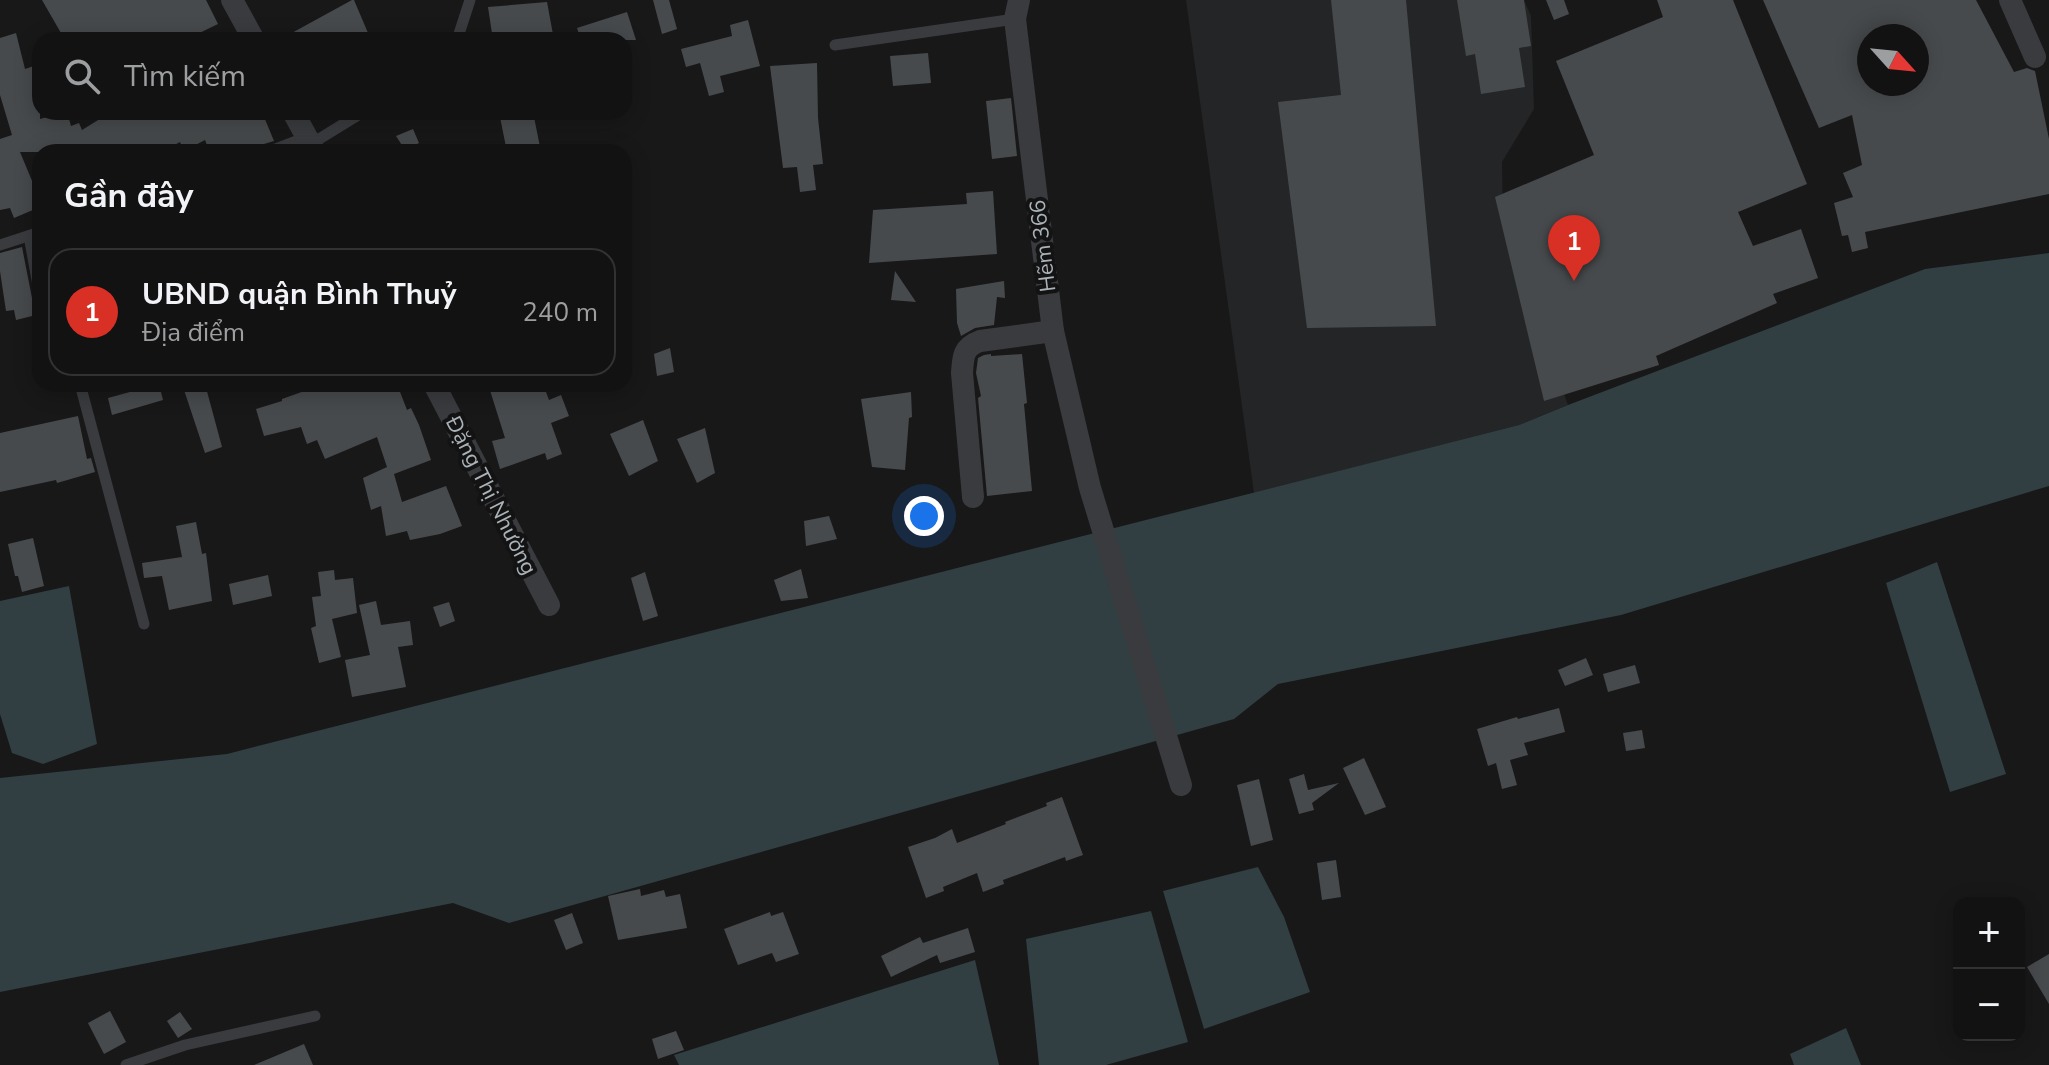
<!DOCTYPE html>
<html lang="vi">
<meta charset="utf-8">
<style>
body{margin:0;font-family:"Nunito Sans",sans-serif;background:#1f2021;color:#f1f3f6}
.controls{position:absolute;right:24px;bottom:24px;display:grid;overflow:hidden;border-radius:16px;box-shadow:0 4px 20px #0003}
.controls button{width:72px;height:72px;display:grid;place-items:center;padding:0;border:0;border-bottom:2px solid #313233;background:#121213;color:#f1f3f6;font:40px sans-serif}
.compass{position:absolute;left:1857px;top:24px;width:72px;height:72px;border-radius:50%;background:#121213;box-shadow:0 4px 20px #0003;rotate:117deg}
.you{position:absolute;left:924px;top:516px;width:28px;height:28px;margin:-20px;border:6px solid #fff;border-radius:50%;background:#1a73e8;box-shadow:0 0 0 12px #1a73e833}
.badge{display:grid;place-items:center;width:52px;height:52px;border-radius:50%;background:#d93025;color:#fff;font-size:26px;font-weight:700}
.pin{position:absolute;translate:-50% -66px;filter:drop-shadow(0 2px 4px #0008)}
.pin::after{content:'';position:absolute;top:42px;width:28px;height:24px;background:inherit;clip-path:polygon(0 0,100% 0,50% 100%)}
.list{margin:0;padding:0;list-style:none}
h2{display:flex;justify-content:space-between;align-items:center;height:104px;margin:0;padding:0 32px;font-size:34px}
h2 small{font-size:26px;font-weight:400;color:#9c9ea0}
.list li{display:grid;grid-template-columns:52px 1fr auto;gap:24px;align-items:center;box-sizing:border-box;height:128px;margin:0 16px 16px;padding:0 16px;border:2px solid #313233;border-radius:24px}
.list b{display:block;font-size:30px;white-space:nowrap}
.list p{margin:0;font-size:26px;white-space:nowrap;color:#9c9ea0}
.list em{font-size:26px;font-style:normal;color:#9c9ea0}
.icon{flex:none;width:44px;height:44px;fill:none;stroke:currentColor;stroke-width:2;stroke-linecap:round;stroke-linejoin:round}
.map{position:relative;flex:none;width:2049px;height:1065px;overflow:hidden}
.search{position:absolute;background:#121213;box-shadow:0 4px 20px #0003;left:32px;top:32px;width:600px;height:88px;display:flex;align-items:center;gap:20px;box-sizing:border-box;padding:0 28px;border-radius:24px;color:#9c9ea0;font-size:30px}
.panel{position:absolute;background:#121213;box-shadow:0 4px 20px #0003;left:32px;top:144px;width:600px;height:248px;border-radius:24px}
.map>svg:first-child{display:block}
.built{fill:#242526}
.water{fill:#313f42}
.building{fill:#474a4c;fill-rule:evenodd}
.lines{fill:none;stroke-linecap:round;stroke-linejoin:round}
.lane{stroke:#393b3e;stroke-width:11}
.street{stroke:#393b3e;stroke-width:22}
.labels{text-anchor:middle;stroke-width:8;stroke-linejoin:round;paint-order:stroke}
.street-label{font-size:22px;fill:#abb3b8;stroke:#131314}
</style>
<div class="map">
<svg width="2049" height="1065" viewBox="0 0 2049 1065">
<rect width="100%" height="100%" fill="#181819"/>
<path class="built" d="M1186,0H1524L1531,16L1534,109L1502,162L1503,225L1568,405L1519,425L1254,493Z"/>
<g class="water">
<path d="M2049,253V486L1621,615L1278,684L1234,719L509,923L453,903L0,992V778L227,754L1519,425L1568,405L1925,269Z"/>
<path d="M1937,562L2006,774L1950,792L1886,583Z"/>
<path d="M69,586L97,744L43,764L12,753L0,714V601Z"/>
<path d="M1258,867L1284,917L1310,992L1204,1029L1163,891Z"/>
<path d="M1151,911L1188,1042L1106,1065H1039L1026,939Z"/>
<path d="M975,960L999,1065H679L674,1055Z"/>
<path d="M1846,1028L1861,1065H1794L1790,1054Z"/>
</g>
<g class="building">
<path d="M42,0H206L218,24L185,40H65Z"/>
<path d="M352,0H354L371,40H279Z"/>
<path d="M653,0H669L677,29L662,34Z"/>
<path d="M1331,0H1406L1436,326L1307,328L1278,102L1341,95Z"/>
<path d="M1457,0H1524L1531,46L1519,48L1525,87L1481,94L1475,54L1466,56Z"/>
<path d="M1546,0H1564L1569,14L1554,20Z"/>
<path d="M1657,0H1733L1807,184L1738,212L1753,246L1801,229L1818,278L1773,294L1777,303L1656,356L1659,365L1544,401L1495,197L1594,155L1556,61L1663,17Z"/>
<path d="M1763,0H1976L2014,72L2027,68L2035,71L2049,139V194L1865,232L1868,248L1852,252L1848,235L1842,236L1834,203L1853,197L1843,173L1862,165L1852,115L1819,128ZM1869,36H1917V84H1869Z"/>
<path d="M547,2L554,40H493L488,7Z"/>
<path d="M627,12L636,40H581L577,28Z"/>
<path d="M748,20L760,66L720,76L724,92L709,96L700,63L686,67L681,49L732,36L730,25Z"/>
<path d="M16,33L25,69L37,65L40,76V119L67,112L71,126L79,123L82,130L111,112H262L274,141L264,144L260,150L255,152H210L205,140L184,151L180,142L161,152H20L40,200V207L14,218L10,208L0,210V139L12,135L0,95V38Z"/>
<path d="M928,53L931,83L893,86L890,56Z"/>
<path d="M817,63L818,118L823,164L813,165L816,190L800,192L797,167L783,168L770,66Z"/>
<path d="M1011,98L1017,156L992,159L986,101Z"/>
<path d="M499,112H533L541,152H507Z"/>
<path d="M413,129L419,143L405,150L396,136Z"/>
<path d="M993,191L997,254L869,263L873,210L967,204L966,193Z"/>
<path d="M22,247L32,298L34,302L40,304V314L16,320L14,310L6,311L0,271V253Z"/>
<path d="M895,271L916,302L891,300Z"/>
<path d="M1004,281L1005,298L997,297L994,325L975,328L961,336L957,323L956,289Z"/>
<path d="M670,348L674,372L657,376L654,354Z"/>
<path d="M991,354V356L1022,354L1027,403L1024,404L1032,491L987,496L978,398L981,396L976,373L978,358L984,355Z"/>
<path d="M159,384L163,400L112,415L108,398Z"/>
<path d="M182,384H205L222,447L205,453Z"/>
<path d="M324,384H397L407,410L411,408L419,425L431,460L394,474L402,502L446,486L462,526L440,534L410,540L407,531L386,536L381,506L371,510L363,478L387,467L377,437L325,459L317,440L307,444L301,427L264,436L256,409L282,401V399Z"/>
<path d="M488,384H543L549,400L561,395L569,416L551,423L562,454L547,460L545,453L500,469L492,441L505,438Z"/>
<path d="M911,392L912,417L909,418L905,470L872,467L861,399Z"/>
<path d="M78,416L87,459L91,458L95,472L57,483L56,480L0,492V433Z"/>
<path d="M643,420L658,461L629,476L610,434Z"/>
<path d="M705,428L715,473L697,483L677,439Z"/>
<path d="M829,516L837,539L806,546L804,521Z"/>
<path d="M196,522L202,554L206,553L212,601L169,610L162,576L144,578L142,563L182,557L176,526Z"/>
<path d="M33,538L44,586L22,592L18,576H15L8,544Z"/>
<path d="M801,569L808,598L781,601L774,580Z"/>
<path d="M334,570L335,580L353,578L357,613L332,619L341,657L319,663L311,628L316,626L312,597L321,596L318,572Z"/>
<path d="M645,572L658,616L643,621L631,578Z"/>
<path d="M268,575L272,596L233,605L229,584Z"/>
<path d="M376,601L381,625L410,621L413,645L398,647L406,687L352,697L345,660L370,655L359,605Z"/>
<path d="M449,602L455,621L440,627L433,607Z"/>
<path d="M1586,658L1593,675L1565,686L1558,670Z"/>
<path d="M1635,665L1640,683L1608,692L1603,674Z"/>
<path d="M1559,708L1565,732L1524,743L1528,755L1510,760L1517,785L1502,789L1496,763L1488,766L1477,729L1517,717L1518,719Z"/>
<path d="M1642,730L1645,748L1626,751L1623,733Z"/>
<path d="M1364,758L1386,807L1365,815L1343,768Z"/>
<path d="M1304,774L1308,790L1339,783L1312,803L1314,810L1299,814L1289,779Z"/>
<path d="M1259,779L1273,840L1251,846L1237,785Z"/>
<path d="M1062,797L1083,855L1066,861L1065,857L1003,880L1004,884L983,892L977,873L943,887L944,891L926,898L908,847L935,838L952,829L957,843L1006,824L1005,822L1047,806L1046,803Z"/>
<path d="M1336,860L1341,897L1322,900L1317,863Z"/>
<path d="M640,889L641,896L664,890L666,897L680,894L687,928L618,940L608,896Z"/>
<path d="M770,912L771,916L783,912L799,954L776,962L772,953L738,965L724,929Z"/>
<path d="M572,913L583,943L566,950L554,920Z"/>
<path d="M968,928L975,952L940,963L937,955L891,977L881,956L920,937L923,943Z"/>
<path d="M2049,954V1004L2027,967Z"/>
<path d="M110,1011L126,1042L104,1054L88,1023Z"/>
<path d="M180,1012L192,1029L178,1038L167,1021Z"/>
<path d="M676,1031L684,1050L658,1059L652,1039Z"/>
<path d="M304,1044L313,1065H254Z"/>
</g>
<g class="lines">
<g class="lane">
<path d="M457,40L470,0"/>
<path d="M835,45L1015,19"/>
<path d="M311,144L363,112"/>
<path d="M268,152L307,137"/>
<path d="M29,236L40,296"/>
<path d="M0,245L40,232"/>
<path d="M80,384L144,624"/>
<path d="M126,1065L185,1045L315,1016"/>
</g>
<g class="street">
<path d="M232,0L254,40"/>
<path d="M1019,0L1015,19L1053,331L1090,488L1181,785"/>
<path d="M2010,0L2035,57"/>
<path d="M293,112L315,152"/>
<path d="M434,384L549,605"/>
<path d="M973,497L962,373C963,357 963,347 980,341L1053,331"/>
</g>
</g>
<g class="labels">
<g class="street-label">
<text transform="translate(1042 246) rotate(-97)" y="8">Hẽm 366</text>
<text transform="translate(492 495) rotate(63)" y="8">Đặng Thị Nhường</text>
</g>
</g>
</svg>
<div class="controls">
<button>+</button>
<button>−</button>
</div>
<svg class="compass" viewBox="-18 -18 36 36"><path d="M0-13l5 13h-10z" fill="#e53935"/><path d="M0 13l5-13h-10z" fill="#9c9ea0"/></svg>
<div class="you"></div>
<div class="pin badge" style="left:1574px;top:281px">1</div>
<div class="search"><svg class="icon" aria-label="search" viewBox="0 0 24 24"><circle cx="10" cy="10" r="6"/><path d="M15 15l6 6"/></svg>Tìm kiếm</div>
<section class="panel">
<h2>Gần đây<small></small></h2>
<ul class="list">
<li><span class="badge">1</span><div><b>UBND quận Bình Thuỷ</b><p>Địa điểm</p></div><em>240 m</em></li>
</ul>
</section>
</div>
